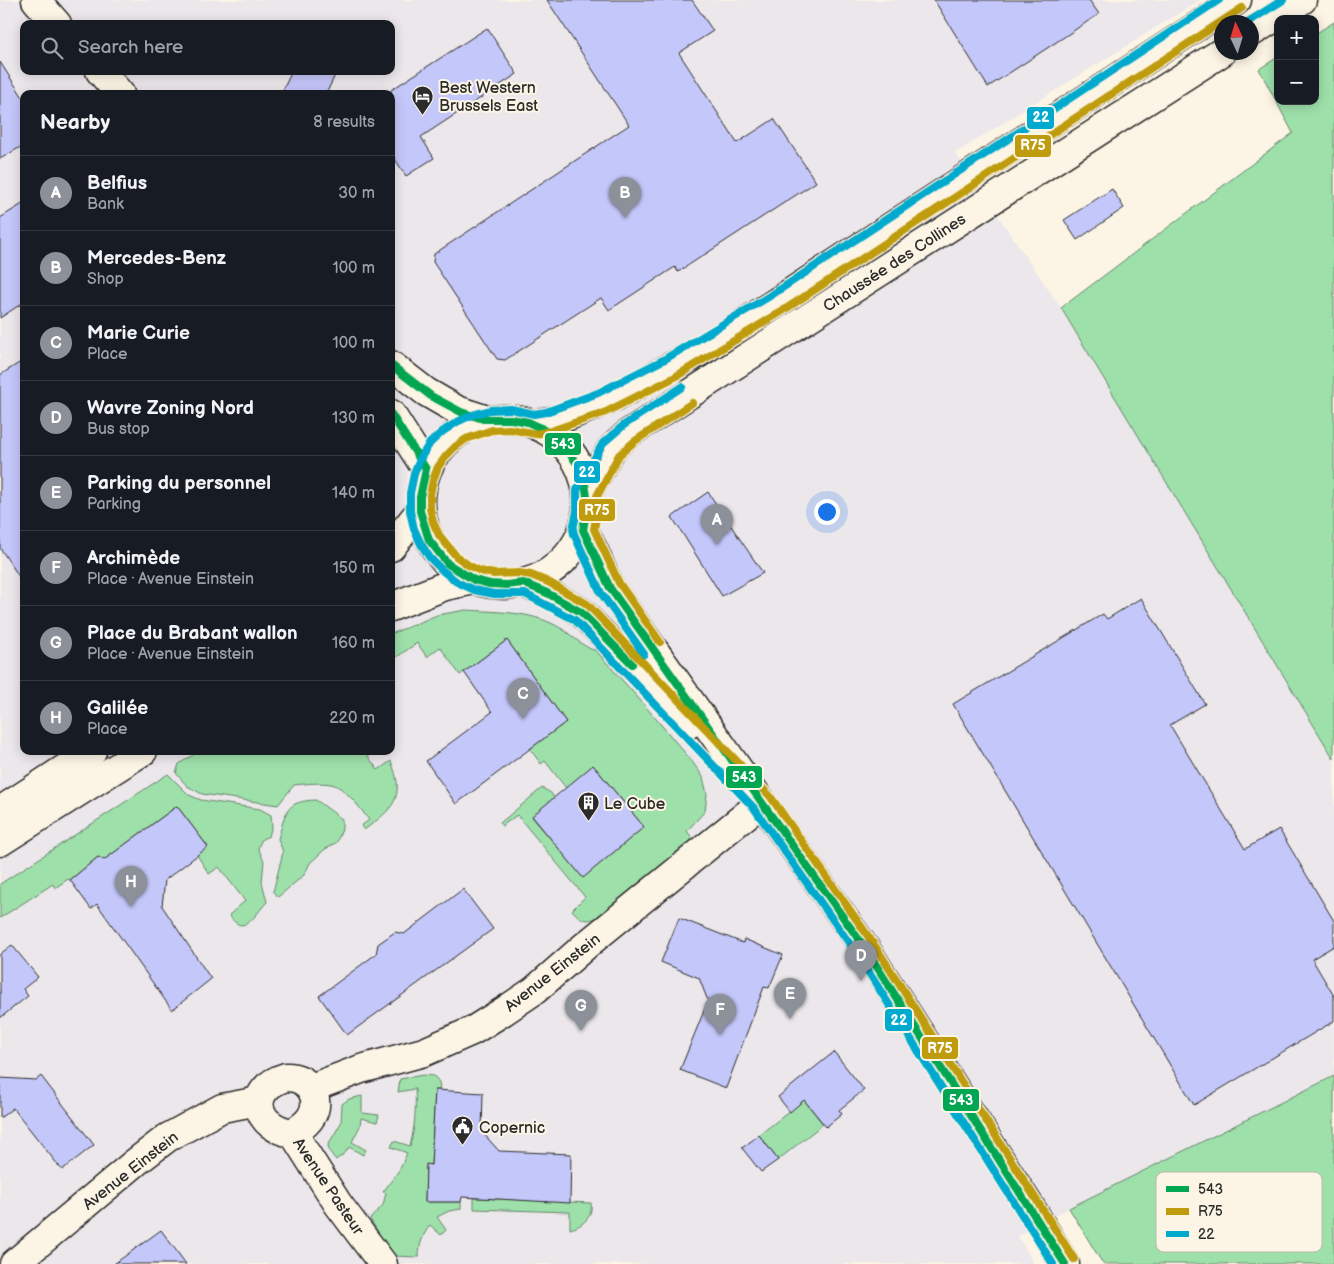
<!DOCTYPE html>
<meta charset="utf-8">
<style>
body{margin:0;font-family:"Balsamiq Sans",sans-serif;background:#20242c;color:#f1f3f6}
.controls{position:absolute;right:15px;top:15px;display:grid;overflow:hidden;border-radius:10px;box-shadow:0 2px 12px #0003}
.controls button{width:45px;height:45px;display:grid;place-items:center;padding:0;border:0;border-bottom:1px solid #363941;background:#171b24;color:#f1f3f6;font:25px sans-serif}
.compass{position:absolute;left:1214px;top:15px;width:45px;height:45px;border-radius:50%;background:#171b24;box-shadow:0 2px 12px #0003;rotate:356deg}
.you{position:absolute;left:826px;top:511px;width:18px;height:18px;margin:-12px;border:4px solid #fff;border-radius:50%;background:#1a73e8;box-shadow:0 0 0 8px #1a73e833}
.badge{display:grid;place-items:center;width:32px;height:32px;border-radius:50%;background:#8c9099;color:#fff;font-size:16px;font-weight:700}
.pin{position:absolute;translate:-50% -41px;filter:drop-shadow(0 1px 2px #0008)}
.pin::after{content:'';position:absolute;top:26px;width:18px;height:15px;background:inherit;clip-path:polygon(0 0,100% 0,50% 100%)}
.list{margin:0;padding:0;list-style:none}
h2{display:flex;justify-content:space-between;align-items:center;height:65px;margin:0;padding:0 20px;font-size:21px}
h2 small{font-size:16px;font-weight:400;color:#9ea1a6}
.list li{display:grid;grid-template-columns:32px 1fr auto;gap:15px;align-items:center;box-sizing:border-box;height:75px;padding:0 20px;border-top:1px solid #363941}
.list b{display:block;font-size:19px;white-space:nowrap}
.list p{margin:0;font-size:16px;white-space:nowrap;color:#9ea1a6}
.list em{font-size:16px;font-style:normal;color:#9ea1a6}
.icon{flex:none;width:28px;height:28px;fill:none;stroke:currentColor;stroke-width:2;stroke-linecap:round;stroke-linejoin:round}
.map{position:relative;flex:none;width:1334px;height:1264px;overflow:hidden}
.search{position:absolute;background:#171b24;box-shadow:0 2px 12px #0003;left:20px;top:20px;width:375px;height:55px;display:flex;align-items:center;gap:12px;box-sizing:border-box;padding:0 18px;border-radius:10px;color:#9ea1a6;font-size:19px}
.panel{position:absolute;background:#171b24;box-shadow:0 2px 12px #0003;left:20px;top:90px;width:375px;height:665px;border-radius:10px}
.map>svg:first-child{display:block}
.built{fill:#ebe7eb;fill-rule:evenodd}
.green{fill:#9ee0aa;stroke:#64866a}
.building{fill:#c4c7f9;stroke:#2b2b2b}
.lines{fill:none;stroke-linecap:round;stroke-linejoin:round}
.minor-casing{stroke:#2b2b2b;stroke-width:31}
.major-casing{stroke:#2b2b2b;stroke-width:31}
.minor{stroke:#fcf5e5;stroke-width:28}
.major{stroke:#fcf5e5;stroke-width:28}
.bus-1-casing{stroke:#fcf5e5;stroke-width:11}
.bus-2-casing{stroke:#fcf5e5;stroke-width:11}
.bus-3-casing{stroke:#fcf5e5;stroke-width:11}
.bus-1{stroke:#00a651;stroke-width:8}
.bus-2{stroke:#bf9c0d;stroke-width:8}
.bus-3{stroke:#00a9ce;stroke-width:8}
.labels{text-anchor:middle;stroke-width:4;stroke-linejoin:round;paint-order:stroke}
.poi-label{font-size:16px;fill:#2b2b2b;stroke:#fcf5e5;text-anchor:start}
.street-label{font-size:16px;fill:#2b2b2b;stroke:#fcf5e5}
.key{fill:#fcf5e5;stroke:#bdb8ad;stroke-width:1}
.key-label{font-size:14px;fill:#2b2b2b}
.line-badge{stroke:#fcf5e5;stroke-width:2}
.badge-label{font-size:14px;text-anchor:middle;font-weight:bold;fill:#fff}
</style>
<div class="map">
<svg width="1334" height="1264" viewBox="0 0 1334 1264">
<rect width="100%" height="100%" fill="#fcf5e5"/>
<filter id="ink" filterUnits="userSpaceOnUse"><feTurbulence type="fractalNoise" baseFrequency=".02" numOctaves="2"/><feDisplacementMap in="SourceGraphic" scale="10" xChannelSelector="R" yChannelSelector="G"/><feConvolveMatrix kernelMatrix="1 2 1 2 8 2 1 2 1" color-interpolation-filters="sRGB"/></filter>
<g filter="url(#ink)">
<path class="built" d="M0,0H1200L955,153L1061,308L1334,759V1076L1069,1208L1018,1236L1034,1264H0ZM24,24H391V71H24ZM24,94H391V751H24Z"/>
<g class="green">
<path d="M1334,22V759L1061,308L1293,133L1259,69L1278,57V101H1315V34Z"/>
<path d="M466,610C496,612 530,611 557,626C571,633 580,646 596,651L640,700L691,760L703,777L707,794L705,811L687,831L693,839L604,914C589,922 583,923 572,910L585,897L517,815L502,826L500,823L542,788L551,793L554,798L532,817L583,877L644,827L594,766L566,788L545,761L541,764L530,749L566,722L507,640L460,675L440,647L427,657L417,643L391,661V634L437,615Z"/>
<path d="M199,751H364L378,770L391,761C406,798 393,809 364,830L361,826L369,820C360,808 350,794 337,786C328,781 304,784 294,785L278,805L202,794L187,786L176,773L179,764Z"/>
<path d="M168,774L189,795L201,800L260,809L271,815L272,826L269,836L262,839L258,848L264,861L262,882L267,902C256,913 244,939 229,915L245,901L219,867L209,874L197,855L208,847L177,806L104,860L98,857L70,880L68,879L55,888L53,884L0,918V884Z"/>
<path d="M316,800L342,819V829L337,842L324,850L310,863L304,875L278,897L273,892L283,852L278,839C286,812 285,801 316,800Z"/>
<path d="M423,1075L434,1076L439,1082L440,1090H435L431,1165H426L425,1202H461V1209L449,1211L437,1217L446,1230L441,1235L430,1225C423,1235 419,1244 419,1257L393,1256L370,1219L383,1205L386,1193L383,1192L400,1169L407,1153L391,1147L394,1141L410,1146C415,1127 416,1109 415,1089L398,1092L400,1079Z"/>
<path d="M1334,1076V1264H1103L1069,1208Z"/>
<path d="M362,1096V1113L379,1115L377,1122L361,1118L360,1126L352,1142L366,1150L363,1155L349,1147L345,1153L336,1160L329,1151L328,1145L341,1123L342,1104L349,1099Z"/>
<path d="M804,1100L823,1124L778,1160L759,1135Z"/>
<path d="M474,1198L591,1203C593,1217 583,1226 570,1229V1212L474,1209Z"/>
</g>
<g class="building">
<path d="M547,0H692L713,31L679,53L737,143L774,119L816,182L678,272L675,267L609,310L601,298L505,360L497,359L433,262L434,254L629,125Z"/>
<path d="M934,0H1089L1099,14L988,87Z"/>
<path d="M487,28L517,74L421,137L434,158L406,176L391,153V90Z"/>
<path d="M0,62L24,99V145L0,159Z"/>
<path d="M292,71H337L326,94H281Z"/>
<path d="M1112,189L1124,208L1077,240L1064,220Z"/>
<path d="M24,203V302L0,318V218Z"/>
<path d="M24,360V584L0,548V375Z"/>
<path d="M708,492L763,573L722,596L672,517Z"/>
<path d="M1141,598L1205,704L1170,725L1245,849L1279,829L1334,921V946L1312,959L1334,996V1021L1194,1105L953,704L1103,614L1107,619Z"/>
<path d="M507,640L566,722L456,804L426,761L492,712L464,672Z"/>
<path d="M593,765L644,827L583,878L532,816Z"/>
<path d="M177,806L208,847L165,880L162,906L211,979L172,1010L97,904L91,909L70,880L98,857L104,860Z"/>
<path d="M463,889L493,929L347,1035L319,996L376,954L378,944L395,932L404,934Z"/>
<path d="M679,918L743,943L744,939L783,955L769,988L764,987L726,1088L680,1070L708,1001L699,978L661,962Z"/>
<path d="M12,945L38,977L23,989L28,996L0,1018V954Z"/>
<path d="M834,1052L864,1090L839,1110L842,1114L826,1127L804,1100L790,1112L778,1097Z"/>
<path d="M41,1076L94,1145L62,1170L13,1108L0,1118V1078L36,1080Z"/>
<path d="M435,1090L483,1093L482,1132L499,1151L571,1154L570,1203L462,1197L461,1202H425L426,1164L431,1165Z"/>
<path d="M759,1135L778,1160L761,1172L742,1148Z"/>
<path d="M161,1230L186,1264H114Z"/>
</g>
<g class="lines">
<defs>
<g id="minor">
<path d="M286,1077C308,1076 323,1098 311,1117C307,1124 300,1128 293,1133C255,1128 245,1089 286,1077Z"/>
<path d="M311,1088L361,1069L424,1052L472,1031L504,1011L535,990L585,946L762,802"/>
<path d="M293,1133L338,1204L383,1264"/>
<path d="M14,1264L136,1162L167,1138L222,1108L259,1101"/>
</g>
<g id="major">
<path d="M36,0L57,24"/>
<path d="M1252,32L1302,0"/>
<path d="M100,71L120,94"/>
<path d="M391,365L426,392L457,410L487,420"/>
<path d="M391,414L426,469"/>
<circle cx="504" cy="502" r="83"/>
<path d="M536,424L563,418L613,398L708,347L1237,0"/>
<path d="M587,493L611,449L629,433L1222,52"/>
<path d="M583,530L593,549L610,588L867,951L1031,1208L1065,1264"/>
<path d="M391,547L420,511"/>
<path d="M523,583L547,593L581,612L689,724"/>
<path d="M391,607L445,586L474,580"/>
<path d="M0,811L92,751"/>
<path d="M0,842L143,751"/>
</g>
</defs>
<use href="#minor" class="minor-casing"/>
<use href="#major" class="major-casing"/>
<use href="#minor" class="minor"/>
<use href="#major" class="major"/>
<defs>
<g id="bus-1">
<path d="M391,365L431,396L461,412L483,419H511L528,422L541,428L563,444L578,465L584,478L588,502L583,530L610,588L867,951L1065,1264"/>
<path d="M391,414L426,469L420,497V511L429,540L448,564L474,580L490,584L506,585L523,583L547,593L581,612L632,664"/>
</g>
<g id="bus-2">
<path d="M660,642L619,583L594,529L597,513V496L619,455L635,441L692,403"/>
<path d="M1074,1259L875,946L770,796L587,604L548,582L531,575L519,573L494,574L480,571L468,565L456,556L439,535L433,522L430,508V495L433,480L438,467L446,456L455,447L466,439L492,430L510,429L536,434L551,431L606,412L675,377L784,310L1242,8"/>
</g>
<g id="bus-3">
<path d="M1248,22L1283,0"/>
<path d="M644,654L601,593L574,534L573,529L577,511V490L603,443L624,425L682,387"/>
<path d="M1053,1264L859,957L754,808L575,620L525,594H494L474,590L457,582L443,571L430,558L421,544L414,529L410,511V493L414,474L421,457L430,443L442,432L457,422L472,415L490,410L511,409L534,414L546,412L598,393L665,359L773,294L1219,0"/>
</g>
</defs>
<use href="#bus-1" class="bus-1-casing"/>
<use href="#bus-2" class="bus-2-casing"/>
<use href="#bus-3" class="bus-3-casing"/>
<use href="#bus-1" class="bus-1"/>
<use href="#bus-2" class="bus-2"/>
<use href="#bus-3" class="bus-3"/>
</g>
</g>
<defs>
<symbol id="hotel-pin" viewBox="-11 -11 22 30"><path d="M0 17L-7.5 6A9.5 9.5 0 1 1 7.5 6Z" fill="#2b2b2b" stroke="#fcf5e5"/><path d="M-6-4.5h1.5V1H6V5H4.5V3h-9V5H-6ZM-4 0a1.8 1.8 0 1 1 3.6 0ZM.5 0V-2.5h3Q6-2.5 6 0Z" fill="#fff"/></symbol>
<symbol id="building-pin" viewBox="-11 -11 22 30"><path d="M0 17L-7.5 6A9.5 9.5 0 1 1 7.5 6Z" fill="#2b2b2b" stroke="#fcf5e5"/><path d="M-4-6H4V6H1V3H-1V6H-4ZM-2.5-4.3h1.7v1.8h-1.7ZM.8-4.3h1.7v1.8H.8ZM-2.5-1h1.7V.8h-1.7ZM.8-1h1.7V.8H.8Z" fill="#fff"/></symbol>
<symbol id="civic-pin" viewBox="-11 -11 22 30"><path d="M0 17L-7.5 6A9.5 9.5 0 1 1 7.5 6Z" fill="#2b2b2b" stroke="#fcf5e5"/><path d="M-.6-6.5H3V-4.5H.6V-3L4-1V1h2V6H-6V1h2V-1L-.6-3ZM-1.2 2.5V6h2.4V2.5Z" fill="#fff"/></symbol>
</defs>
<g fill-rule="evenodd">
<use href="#hotel-pin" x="410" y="84" width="25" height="34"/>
<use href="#building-pin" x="576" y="790" width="25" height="34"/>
<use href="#civic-pin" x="450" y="1114" width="25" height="34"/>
</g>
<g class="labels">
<g class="poi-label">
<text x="439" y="93">Best Western<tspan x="439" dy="18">Brussels East</tspan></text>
<text x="604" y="809">Le Cube</text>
<text x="479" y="1133">Copernic</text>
</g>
<g class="street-label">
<text transform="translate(894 262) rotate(-33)" y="6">Chaussée des Collines</text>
<text transform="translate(552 972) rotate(-38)" y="6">Avenue Einstein</text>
<text transform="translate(130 1170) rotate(-38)" y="6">Avenue Einstein</text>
<text transform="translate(329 1186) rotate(56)" y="6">Avenue Pasteur</text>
</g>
</g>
<rect x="1156" y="1172" width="166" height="80" rx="8" class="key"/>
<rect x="1166" y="1186" width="23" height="6" fill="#00a651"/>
<rect x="1166" y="1208" width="23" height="7" fill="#bf9c0d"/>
<rect x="1166" y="1231" width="23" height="6" fill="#00a9ce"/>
<g class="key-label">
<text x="1198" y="1194">543</text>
<text x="1198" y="1216">R75</text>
<text x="1198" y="1239">22</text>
</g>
<g class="line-badge">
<rect x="1026" y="106" width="29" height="24" rx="5" fill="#00a9ce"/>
<rect x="1014" y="134" width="38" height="24" rx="5" fill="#bf9c0d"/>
<rect x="544" y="432" width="38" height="24" rx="5" fill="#00a651"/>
<rect x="573" y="460" width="28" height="24" rx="5" fill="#00a9ce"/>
<rect x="578" y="498" width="38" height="24" rx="5" fill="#bf9c0d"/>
<rect x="725" y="765" width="38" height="24" rx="5" fill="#00a651"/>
<rect x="884" y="1008" width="29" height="24" rx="5" fill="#00a9ce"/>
<rect x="921" y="1036" width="38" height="24" rx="5" fill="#bf9c0d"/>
<rect x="942" y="1088" width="38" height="24" rx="5" fill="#00a651"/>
</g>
<g class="badge-label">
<text x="1041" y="122">22</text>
<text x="1033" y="150">R75</text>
<text x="563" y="449">543</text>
<text x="587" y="477">22</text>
<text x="597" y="515">R75</text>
<text x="744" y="782">543</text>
<text x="899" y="1025">22</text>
<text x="940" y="1053">R75</text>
<text x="961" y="1105">543</text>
</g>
</svg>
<div class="controls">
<button>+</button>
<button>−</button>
</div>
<svg class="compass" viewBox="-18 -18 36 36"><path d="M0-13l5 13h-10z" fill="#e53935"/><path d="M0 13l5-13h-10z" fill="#9ea1a6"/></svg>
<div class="you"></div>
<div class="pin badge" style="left:717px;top:545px">A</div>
<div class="pin badge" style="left:625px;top:218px">B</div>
<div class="pin badge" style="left:523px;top:719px">C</div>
<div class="pin badge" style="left:861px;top:981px">D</div>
<div class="pin badge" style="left:790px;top:1019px">E</div>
<div class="pin badge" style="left:720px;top:1035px">F</div>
<div class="pin badge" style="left:581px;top:1031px">G</div>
<div class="pin badge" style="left:131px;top:907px">H</div>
<div class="search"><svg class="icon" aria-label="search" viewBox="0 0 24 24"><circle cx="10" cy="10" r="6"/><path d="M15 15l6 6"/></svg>Search here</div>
<section class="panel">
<h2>Nearby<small>8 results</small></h2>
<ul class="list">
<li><span class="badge">A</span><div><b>Belfius</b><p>Bank</p></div><em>30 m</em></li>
<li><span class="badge">B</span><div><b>Mercedes-Benz</b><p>Shop</p></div><em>100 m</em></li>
<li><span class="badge">C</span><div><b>Marie Curie</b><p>Place</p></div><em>100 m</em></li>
<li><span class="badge">D</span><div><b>Wavre Zoning Nord</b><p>Bus stop</p></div><em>130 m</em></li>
<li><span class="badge">E</span><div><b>Parking du personnel</b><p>Parking</p></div><em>140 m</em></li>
<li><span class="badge">F</span><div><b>Archimède</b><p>Place · Avenue Einstein</p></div><em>150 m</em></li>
<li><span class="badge">G</span><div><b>Place du Brabant wallon</b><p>Place · Avenue Einstein</p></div><em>160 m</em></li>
<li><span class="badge">H</span><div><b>Galilée</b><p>Place</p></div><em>220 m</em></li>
</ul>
</section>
</div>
